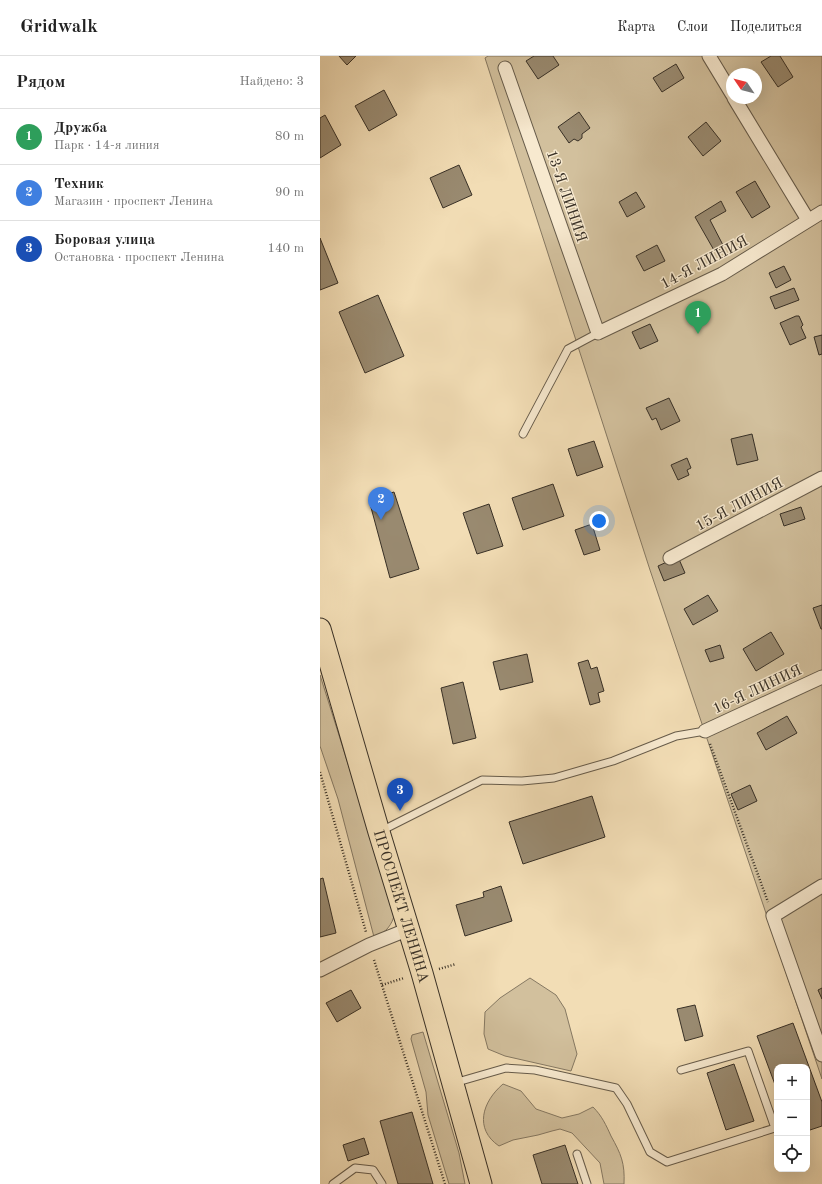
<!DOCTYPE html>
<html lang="ru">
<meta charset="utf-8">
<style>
body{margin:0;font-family:"Old Standard TT",serif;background:#f6f6f6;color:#222}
.controls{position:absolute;right:12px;bottom:12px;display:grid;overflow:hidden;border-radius:8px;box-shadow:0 4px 16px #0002}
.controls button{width:36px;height:36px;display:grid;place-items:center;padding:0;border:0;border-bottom:1px solid #e0e0e0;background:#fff;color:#222;font:20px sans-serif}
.compass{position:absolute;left:406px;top:12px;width:36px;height:36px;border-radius:50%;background:#fff;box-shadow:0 4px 16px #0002;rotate:305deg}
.you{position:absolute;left:279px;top:465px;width:14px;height:14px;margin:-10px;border:3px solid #fff;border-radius:50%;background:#1a73e8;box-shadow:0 0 0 6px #1a73e833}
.badge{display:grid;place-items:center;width:26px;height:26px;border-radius:50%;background:#111827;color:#fff;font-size:13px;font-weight:700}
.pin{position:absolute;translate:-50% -33px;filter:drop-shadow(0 1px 2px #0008)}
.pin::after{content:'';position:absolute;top:21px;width:14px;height:12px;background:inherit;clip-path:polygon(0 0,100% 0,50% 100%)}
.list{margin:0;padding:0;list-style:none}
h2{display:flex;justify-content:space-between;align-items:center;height:52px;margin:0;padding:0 16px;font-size:17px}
h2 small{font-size:13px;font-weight:400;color:#767676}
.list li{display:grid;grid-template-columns:26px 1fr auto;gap:12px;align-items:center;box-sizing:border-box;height:56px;padding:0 16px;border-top:1px solid #e0e0e0}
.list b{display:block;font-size:15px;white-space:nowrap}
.list p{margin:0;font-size:13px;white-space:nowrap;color:#767676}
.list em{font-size:13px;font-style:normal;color:#767676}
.icon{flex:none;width:22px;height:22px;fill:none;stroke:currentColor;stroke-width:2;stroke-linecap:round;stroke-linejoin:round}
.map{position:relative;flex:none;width:502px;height:1128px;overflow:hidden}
header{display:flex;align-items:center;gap:24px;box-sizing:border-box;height:56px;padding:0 20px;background:#fff;border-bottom:1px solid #e0e0e0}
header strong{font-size:19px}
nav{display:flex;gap:22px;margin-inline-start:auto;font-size:14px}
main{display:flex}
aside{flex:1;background:#fff}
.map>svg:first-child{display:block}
.green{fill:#d2c09d;stroke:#857862;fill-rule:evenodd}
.building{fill:#998a70;stroke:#383026}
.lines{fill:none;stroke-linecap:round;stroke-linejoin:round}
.lane-casing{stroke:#665b4a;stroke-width:9}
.street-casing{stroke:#665b4a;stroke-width:15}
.primary-casing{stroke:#383026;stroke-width:23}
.path{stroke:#383026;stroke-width:2.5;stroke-dasharray:1 2;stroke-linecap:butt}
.lane{stroke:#f7e9cf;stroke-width:7}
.street{stroke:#f7e9cf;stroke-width:13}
.primary{stroke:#f2ddb5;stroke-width:21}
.labels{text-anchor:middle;stroke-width:3;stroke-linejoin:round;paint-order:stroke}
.street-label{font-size:15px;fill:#383026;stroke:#f7e9cf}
</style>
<header>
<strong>Gridwalk</strong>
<nav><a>Карта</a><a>Слои</a><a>Поделиться</a></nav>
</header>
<main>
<aside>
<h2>Рядом<small>Найдено: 3</small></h2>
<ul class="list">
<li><span class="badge" style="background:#2e9e5b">1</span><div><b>Дружба</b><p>Парк · 14-я линия</p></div><em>80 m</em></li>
<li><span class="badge" style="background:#3f7fe0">2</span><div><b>Техник</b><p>Магазин · проспект Ленина</p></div><em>90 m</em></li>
<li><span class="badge" style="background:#1a4fb4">3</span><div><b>Боровая улица</b><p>Остановка · проспект Ленина</p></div><em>140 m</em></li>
</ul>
</aside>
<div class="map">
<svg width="502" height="1128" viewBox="0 0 502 1128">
<rect width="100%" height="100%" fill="#f2ddb5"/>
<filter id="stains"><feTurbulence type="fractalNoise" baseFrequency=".005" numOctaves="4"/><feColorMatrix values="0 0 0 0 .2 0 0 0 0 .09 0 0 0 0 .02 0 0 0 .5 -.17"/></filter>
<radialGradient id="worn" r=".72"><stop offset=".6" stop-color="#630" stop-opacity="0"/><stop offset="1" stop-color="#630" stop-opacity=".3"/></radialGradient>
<g class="green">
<path d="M168,0H502V1023L330,514L165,2ZM412,18H436V42H412Z"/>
<path d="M0,619L75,857C72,869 66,877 54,881L18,743L0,690Z"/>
<path d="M210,922L236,939L245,953L257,998L251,1015L185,1000L168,993L164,978L165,956L180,942Z"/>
<path d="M103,976L139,1097L145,1128H129L108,1059L106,1036L91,983L92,979Z"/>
<path d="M183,1028L201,1035L216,1053L242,1062L259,1058L273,1051C282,1060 286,1069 291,1080C301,1098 305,1107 304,1128H284L280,1107L252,1077L240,1073L232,1075L218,1079L193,1084L179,1090C154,1073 162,1046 183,1028Z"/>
</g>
<g class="building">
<path d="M19,0H36L27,9Z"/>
<path d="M214,0H233L239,9L218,23L206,5Z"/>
<path d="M451,0H460L473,21L458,31L441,6Z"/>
<path d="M356,8L364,22L342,36L333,22Z"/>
<path d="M64,34L77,59L49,75L35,50Z"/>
<path d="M259,56L270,72L262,78V82L258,85L254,83L249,87L238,71Z"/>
<path d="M5,59L21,89L0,102V62Z"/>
<path d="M386,66L401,85L383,100L368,81Z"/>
<path d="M139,109L152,139L123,152L110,122Z"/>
<path d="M435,125L450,151L432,162L416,136Z"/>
<path d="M316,136L325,151L307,161L299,146Z"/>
<path d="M401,145L406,155L390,164L404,191L395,196L375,161Z"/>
<path d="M0,182L18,227L0,234Z"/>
<path d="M337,189L345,205L324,215L316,200Z"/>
<path d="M464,210L471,224L456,232L449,217Z"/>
<path d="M474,232L479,244L455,253L450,241Z"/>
<path d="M58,239L84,300L45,317L19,256Z"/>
<path d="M476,260H479L483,269L481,271L486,282L470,289L460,267Z"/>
<path d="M330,268L338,285L320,293L312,276Z"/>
<path d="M502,279V298L499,299L494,281Z"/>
<path d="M349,342L360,365L341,374L336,362L332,364L326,352Z"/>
<path d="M432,378L438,404L417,409L411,383Z"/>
<path d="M274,385L283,411L257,420L248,393Z"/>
<path d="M367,402L371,412L367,414L369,419L358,424L351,409Z"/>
<path d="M233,428L244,460L203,474L192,442Z"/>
<path d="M74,436L99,513L70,522L49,444Z"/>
<path d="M169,448L183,490L157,498L143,457Z"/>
<path d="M481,451L485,463L464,470L460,458Z"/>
<path d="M272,468L280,494L264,499L255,474Z"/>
<path d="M358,501L365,517L344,525L338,510Z"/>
<path d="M388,539L398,555L373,569L364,553Z"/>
<path d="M502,549V573H501L493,552Z"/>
<path d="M451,576L464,598L436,615L423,593Z"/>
<path d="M400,589L404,602L390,606L385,594Z"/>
<path d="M207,598L213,626L180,634L173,606Z"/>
<path d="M268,604L271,613L277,611L284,635L278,637L280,646L270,649L258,607Z"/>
<path d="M143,626L156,682L133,688L121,632Z"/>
<path d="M467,660L477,677L446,694L437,677Z"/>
<path d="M430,729L437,745L418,754L411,738Z"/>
<path d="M272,740L285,781L203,808L189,766Z"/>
<path d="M3,822L16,877L0,881V823Z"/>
<path d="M181,830L192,865L145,880L136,849L164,841L163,836Z"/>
<path d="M502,932V943L498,934Z"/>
<path d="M31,934L41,952L17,966L6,947Z"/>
<path d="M375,949L383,980L365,985L357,953Z"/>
<path d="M473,967L502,1046V1070L487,1075V1011H457V1034L437,980Z"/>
<path d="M414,1008L434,1065L406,1074L387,1017Z"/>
<path d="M92,1056L113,1128H78L60,1065Z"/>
<path d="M44,1082L49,1098L28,1105L23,1089Z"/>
<path d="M245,1089L258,1128H222L213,1099Z"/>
</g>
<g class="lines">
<defs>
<g id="lane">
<path d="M203,378L248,293L278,277"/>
<path d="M61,775L162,724L202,725L234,722L293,705L356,680L385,675"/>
<path d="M134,1027L186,1012L215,1014L296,1032L307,1048L330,1096L347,1106L455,1072L428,995L361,1014"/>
<path d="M257,1098L267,1128"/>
<path d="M13,1128L35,1112L53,1114L62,1128"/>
</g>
<g id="street">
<path d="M389,0L412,38"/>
<path d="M185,12L278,277L402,218L502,156"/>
<path d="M414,42L488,164"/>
<path d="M350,502L502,422"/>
<path d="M385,675L502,621"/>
<path d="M502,830L453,860L502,999"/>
<path d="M0,914L49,889L89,873"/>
</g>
<g id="primary">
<path id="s1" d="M0,573L59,776L102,917L161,1128"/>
</g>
</defs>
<use href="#lane" class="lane-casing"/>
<use href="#street" class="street-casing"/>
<use href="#primary" class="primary-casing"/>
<g class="path">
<path d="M390,688L448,846"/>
<path d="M0,716L46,876"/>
<path d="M54,904L125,1128"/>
<path d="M119,913L136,908"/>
<path d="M62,929L84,922"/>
</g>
<use href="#lane" class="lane"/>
<use href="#street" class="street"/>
<use href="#primary" class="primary"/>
</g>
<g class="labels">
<g class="street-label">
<text transform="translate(247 140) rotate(71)" y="5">13-Я ЛИНИЯ</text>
<text transform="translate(384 206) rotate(-28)" y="5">14-Я ЛИНИЯ</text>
<text transform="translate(419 448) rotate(-28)" y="5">15-Я ЛИНИЯ</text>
<text transform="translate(437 633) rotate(-25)" y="5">16-Я ЛИНИЯ</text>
<text dy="5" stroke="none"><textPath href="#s1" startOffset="289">ПРОСПЕКТ ЛЕНИНА</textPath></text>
</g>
</g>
<rect width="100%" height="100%" filter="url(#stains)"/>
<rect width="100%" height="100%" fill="url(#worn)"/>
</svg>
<div class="controls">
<button>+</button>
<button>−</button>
<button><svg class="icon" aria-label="locate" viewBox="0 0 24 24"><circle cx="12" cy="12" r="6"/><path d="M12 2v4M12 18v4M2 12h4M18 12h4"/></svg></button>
</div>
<svg class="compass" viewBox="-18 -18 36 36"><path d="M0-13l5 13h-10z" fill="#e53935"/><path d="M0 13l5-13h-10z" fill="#767676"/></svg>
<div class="you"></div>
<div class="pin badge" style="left:378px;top:278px;background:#2e9e5b">1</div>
<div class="pin badge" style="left:61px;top:464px;background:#3f7fe0">2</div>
<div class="pin badge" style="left:80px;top:755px;background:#1a4fb4">3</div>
</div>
</main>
